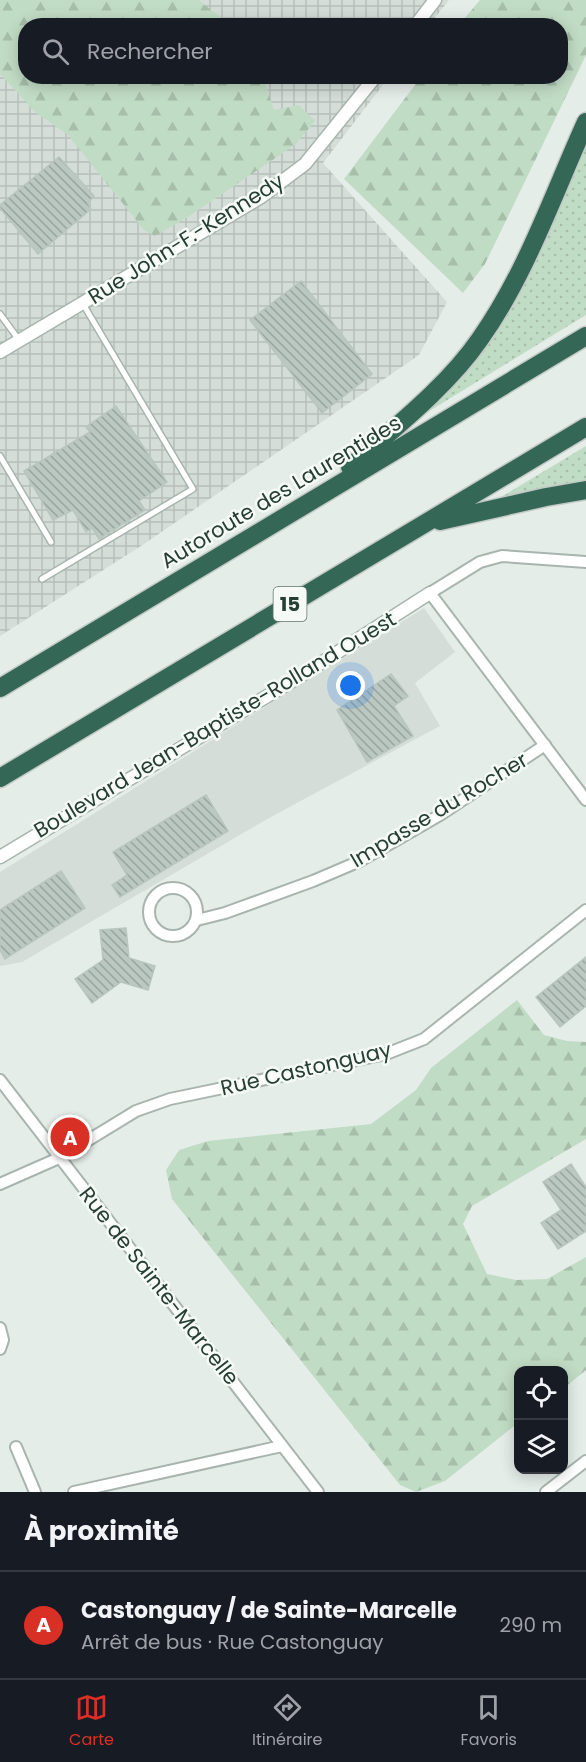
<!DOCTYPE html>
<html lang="fr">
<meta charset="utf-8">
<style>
body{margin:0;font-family:Poppins,sans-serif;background:#20242c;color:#f1f3f6}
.controls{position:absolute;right:18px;bottom:18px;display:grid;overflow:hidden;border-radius:12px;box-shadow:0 3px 15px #0003}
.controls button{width:54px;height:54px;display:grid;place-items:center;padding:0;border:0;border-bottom:2px solid #363941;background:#171b24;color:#f1f3f6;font:30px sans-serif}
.you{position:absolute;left:351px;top:686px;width:21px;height:21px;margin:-15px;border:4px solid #fff;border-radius:50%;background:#1a73e8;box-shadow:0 0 0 9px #1a73e833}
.badge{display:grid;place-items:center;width:39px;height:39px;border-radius:50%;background:#d93025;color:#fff;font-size:20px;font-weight:700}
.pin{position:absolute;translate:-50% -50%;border:3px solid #fff;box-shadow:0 2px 6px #0006}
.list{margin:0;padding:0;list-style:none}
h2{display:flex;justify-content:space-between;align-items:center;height:78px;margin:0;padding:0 24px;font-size:26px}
h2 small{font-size:20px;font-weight:400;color:#9ea1a6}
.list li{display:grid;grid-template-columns:39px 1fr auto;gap:18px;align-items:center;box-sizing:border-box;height:108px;padding:0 24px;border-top:2px solid #363941}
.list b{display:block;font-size:22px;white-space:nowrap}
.list p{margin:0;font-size:20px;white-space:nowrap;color:#9ea1a6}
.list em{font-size:20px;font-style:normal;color:#9ea1a6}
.icon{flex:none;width:33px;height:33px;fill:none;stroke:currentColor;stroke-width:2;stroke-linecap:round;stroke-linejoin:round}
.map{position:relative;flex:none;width:586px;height:1492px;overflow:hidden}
.search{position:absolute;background:#171b24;box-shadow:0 3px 15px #0003;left:18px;right:18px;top:18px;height:66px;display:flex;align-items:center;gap:15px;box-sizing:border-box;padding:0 21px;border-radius:24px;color:#9ea1a6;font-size:22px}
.sheet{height:186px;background:#171b24}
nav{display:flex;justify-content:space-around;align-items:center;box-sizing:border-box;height:84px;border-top:2px solid #363941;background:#171b24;font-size:16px;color:#9ea1a6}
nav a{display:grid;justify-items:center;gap:3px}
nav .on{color:#d93025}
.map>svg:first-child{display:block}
.built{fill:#d4ddd8}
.industrial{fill:url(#industrial-grid)}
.grass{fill:url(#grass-dots)}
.forest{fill:url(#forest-firs)}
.building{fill:url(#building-back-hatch);stroke:#b8c6bf;stroke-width:1.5}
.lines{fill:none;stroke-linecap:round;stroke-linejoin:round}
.service-casing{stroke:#a8b5af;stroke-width:8}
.minor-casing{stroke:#a8b5af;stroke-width:14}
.tertiary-casing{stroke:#a8b5af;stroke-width:15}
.motorway-casing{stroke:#c2c9c6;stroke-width:21}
.service{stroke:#fff;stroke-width:5}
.minor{stroke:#fff;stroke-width:10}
.tertiary{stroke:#fff;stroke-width:12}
.motorway{stroke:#356757;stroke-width:18}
.labels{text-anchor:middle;stroke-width:5;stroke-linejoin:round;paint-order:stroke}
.shield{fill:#f6faf7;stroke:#64766f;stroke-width:1.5}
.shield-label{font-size:20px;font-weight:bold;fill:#263e35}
.street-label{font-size:21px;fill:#263e35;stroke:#f6faf7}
</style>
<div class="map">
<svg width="586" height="1492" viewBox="0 0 586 1492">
<defs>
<pattern id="industrial-grid" width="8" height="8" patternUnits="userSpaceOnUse" patternTransform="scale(1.5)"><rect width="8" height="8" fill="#d4ddd8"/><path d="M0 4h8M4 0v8" fill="none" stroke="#b6bfba"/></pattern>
<pattern id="grass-dots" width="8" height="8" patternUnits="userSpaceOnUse" patternTransform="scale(1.5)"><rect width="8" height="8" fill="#c1dcc5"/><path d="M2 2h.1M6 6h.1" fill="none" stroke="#a6beaa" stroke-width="1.8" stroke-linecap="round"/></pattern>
<pattern id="forest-firs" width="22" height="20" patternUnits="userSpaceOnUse" patternTransform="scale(1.5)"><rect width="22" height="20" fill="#c1dcc5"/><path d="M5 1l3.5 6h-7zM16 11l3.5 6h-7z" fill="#a6beaa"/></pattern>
<pattern id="building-back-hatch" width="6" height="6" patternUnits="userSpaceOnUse" patternTransform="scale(1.5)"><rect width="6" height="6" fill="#bbc8c2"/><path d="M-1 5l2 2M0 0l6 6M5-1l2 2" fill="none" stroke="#98a49e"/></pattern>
</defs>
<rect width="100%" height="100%" fill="#e5ede9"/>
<path class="built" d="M424,608L455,652L415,683L440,726L269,818L22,962L0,966V872Z"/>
<path class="industrial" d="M0,0H449L429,25L26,26V76L389,77L323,163L447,302L419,355L144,544L0,636Z"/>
<g class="grass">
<path d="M586,144V315L405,426L468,368L490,342L511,307Z"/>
<path d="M586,446V482L544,488L494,501Z"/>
</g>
<g class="forest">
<path d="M0,0H198L218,15L227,25L26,26V76L263,77L274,110L299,105L315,121L296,144L188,217L155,236L144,230L68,135L35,112L0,74Z"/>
<path d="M480,0H586V55L485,264L463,293L344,179L421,77L560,76V26L459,25Z"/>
<path d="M517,1000L544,1035L567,1041L586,1042V1139L472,1206L463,1224L487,1274L516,1280L547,1279L586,1257V1370L564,1388V1370H518V1423L445,1481L416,1492L400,1485L172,1199L166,1170L179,1150L208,1141L371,1124L416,1090L431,1068Z"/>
</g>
<g class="building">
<path d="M59,157L94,196L88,203L91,209L38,254L0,208V205Z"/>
<path d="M301,281L372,374L322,413L250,320Z"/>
<path d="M116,406L167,482L139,501L145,510L99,539L92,528L86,532L73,510L53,520L24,471L90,432L86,427Z"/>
<path d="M391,674L408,696L394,706L413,736L367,762L337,710Z"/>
<path d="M206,795L228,831L120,897L112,885L127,875L113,852Z"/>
<path d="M61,871L85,908L5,959L0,950V910Z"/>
<path d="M126,928L129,958L155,966L148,990L121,982L92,1003L75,979L103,960L100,930Z"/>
<path d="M586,957V1006L560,1027L536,997Z"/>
<path d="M571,1164L586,1187V1231L558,1249L541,1223L561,1210L543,1182Z"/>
</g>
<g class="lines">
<defs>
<g id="service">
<path d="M0,314L19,340"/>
<path d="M0,456L51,542"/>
<path d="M42,579L193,489L83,304"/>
</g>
<g id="minor">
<path d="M586,562L502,556L480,562L430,593L586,800"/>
<circle cx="173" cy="912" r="24"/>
<path d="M197,920L225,913L313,881L360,861L440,815L545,745"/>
<path d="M0,1080L318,1492"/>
<path d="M0,1184L59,1158L136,1111L170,1099L386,1054L424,1039L586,910"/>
<path d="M0,1328L3,1340L0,1349"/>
<path d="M16,1447L35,1492"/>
<path d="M74,1492L282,1446"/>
<path d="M546,1492L586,1461"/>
</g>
<g id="tertiary">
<path d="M415,26L435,0"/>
<path d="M0,352L261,197L305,164L376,76"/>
<path d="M0,857L299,677L430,593"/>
</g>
<g id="motorway">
<path d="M350,467C393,429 447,387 480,339C526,274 553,195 586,122"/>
<path d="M440,521L546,497L586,490"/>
<path d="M0,688L586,336"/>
<path d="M0,778L586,427"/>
</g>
</defs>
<use href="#service" class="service-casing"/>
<use href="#minor" class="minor-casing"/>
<use href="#tertiary" class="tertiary-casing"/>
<use href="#motorway" class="motorway-casing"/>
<use href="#service" class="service"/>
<use href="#minor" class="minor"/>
<use href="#tertiary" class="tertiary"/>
<use href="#motorway" class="motorway"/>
</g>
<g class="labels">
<rect class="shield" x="273.5" y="587" width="33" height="34" rx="4.5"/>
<g class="shield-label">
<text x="290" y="611">15</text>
</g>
<g class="street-label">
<text transform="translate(186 239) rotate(-32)" y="7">Rue John-F.-Kennedy</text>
<text transform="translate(281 492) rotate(-31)" y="7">Autoroute des Laurentides</text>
<text transform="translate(215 725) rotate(-31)" y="7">Boulevard Jean-Baptiste-Rolland Ouest</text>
<text transform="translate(439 810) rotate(-31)" y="7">Impasse du Rocher</text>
<text transform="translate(306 1069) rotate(-13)" y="7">Rue Castonguay</text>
<text transform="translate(159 1286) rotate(52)" y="7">Rue de Sainte-Marcelle</text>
</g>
</g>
</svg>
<div class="controls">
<button><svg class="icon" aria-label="locate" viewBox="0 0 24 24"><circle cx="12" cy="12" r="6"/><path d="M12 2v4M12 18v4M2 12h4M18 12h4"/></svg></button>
<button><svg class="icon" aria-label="layers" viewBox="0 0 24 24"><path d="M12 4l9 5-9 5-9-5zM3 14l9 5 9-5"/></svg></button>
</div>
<div class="you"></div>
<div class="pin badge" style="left:70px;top:1137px">A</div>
<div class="search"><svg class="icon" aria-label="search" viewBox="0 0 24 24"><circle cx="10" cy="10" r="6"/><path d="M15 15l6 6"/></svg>Rechercher</div>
</div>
<section class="sheet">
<h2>À proximité<small></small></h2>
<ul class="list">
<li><span class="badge">A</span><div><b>Castonguay / de Sainte-Marcelle</b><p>Arrêt de bus · Rue Castonguay</p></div><em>290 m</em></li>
</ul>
</section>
<nav>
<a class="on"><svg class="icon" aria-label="map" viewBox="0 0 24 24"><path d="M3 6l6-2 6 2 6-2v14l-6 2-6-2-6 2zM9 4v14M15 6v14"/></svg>Carte</a>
<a><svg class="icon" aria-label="directions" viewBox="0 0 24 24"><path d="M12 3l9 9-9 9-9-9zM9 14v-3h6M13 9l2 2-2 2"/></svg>Itinéraire</a>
<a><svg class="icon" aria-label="saved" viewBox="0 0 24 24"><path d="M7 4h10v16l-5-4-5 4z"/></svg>Favoris</a>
</nav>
